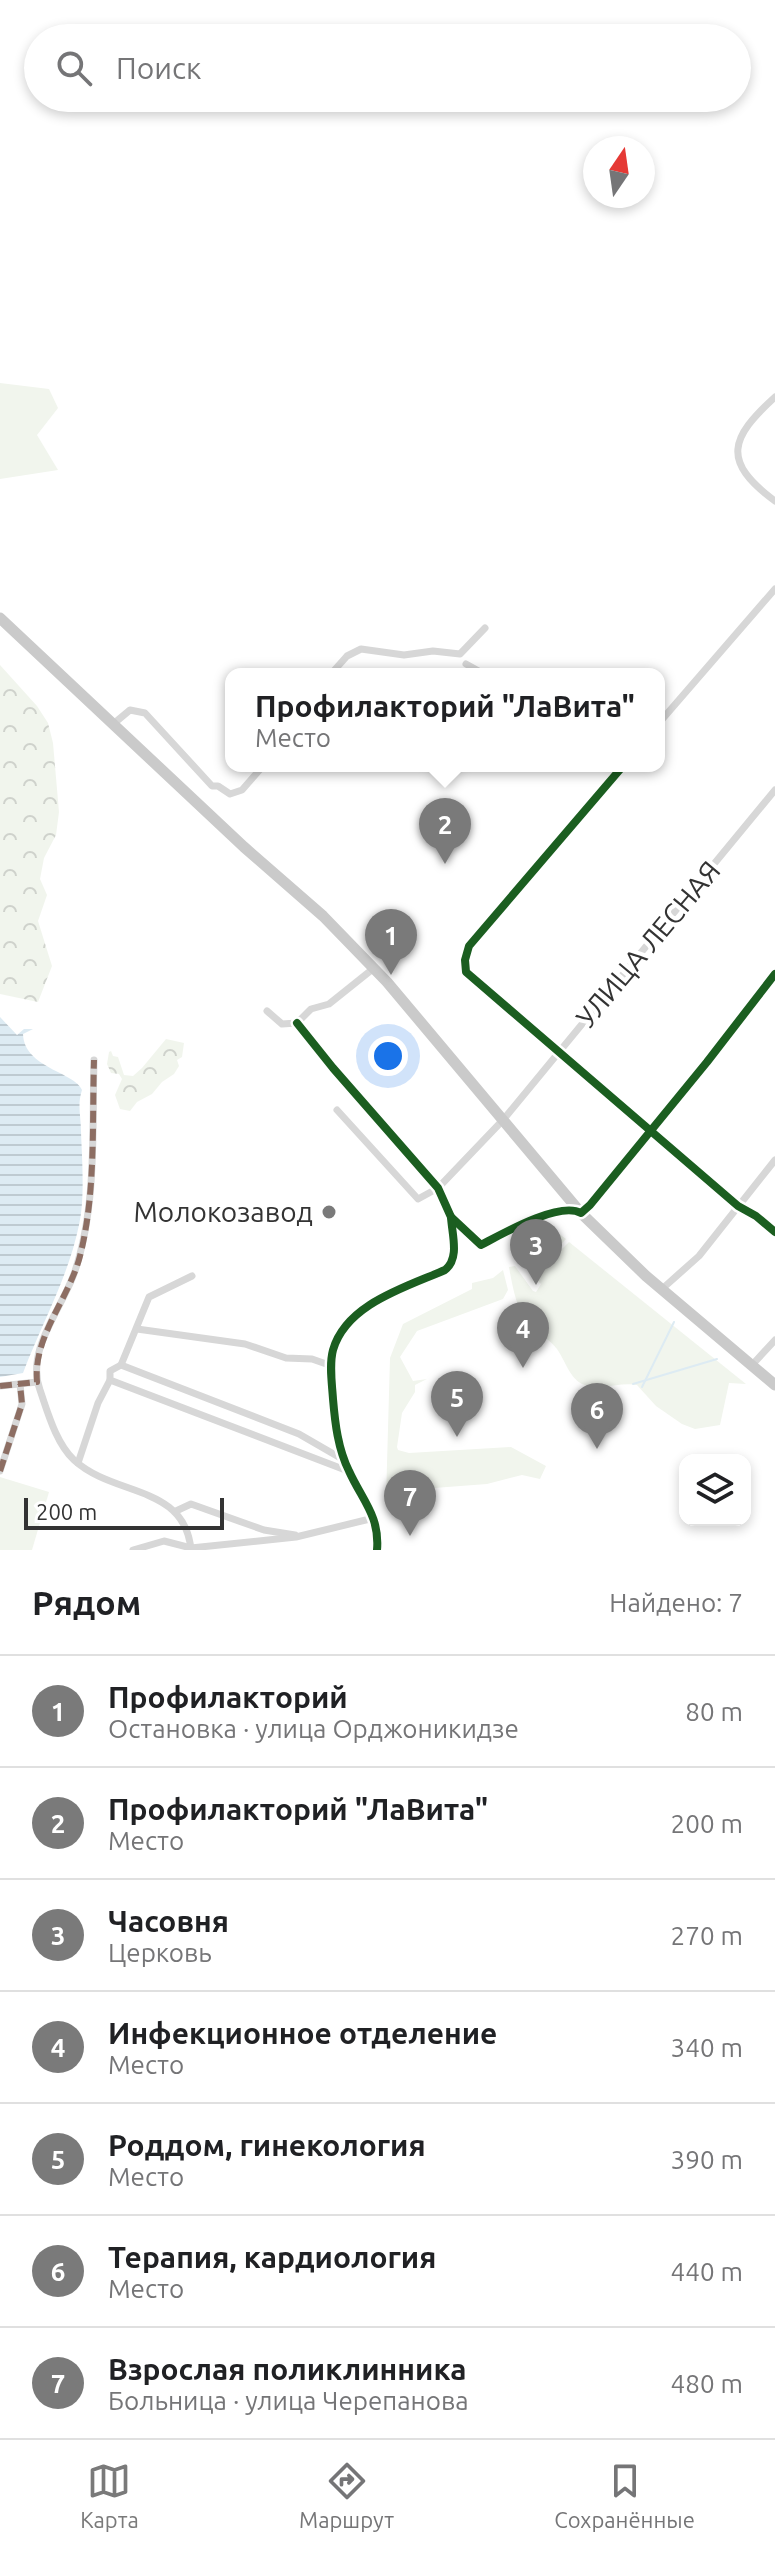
<!DOCTYPE html>
<html lang="ru">
<meta charset="utf-8">
<style>
body{margin:0;font-family:Ubuntu,sans-serif;background:#f6f6f6;color:#202124}
.controls{position:absolute;right:24px;bottom:24px;display:grid;overflow:hidden;border-radius:16px;box-shadow:0 4px 12px #0003}
.controls button{width:72px;height:72px;display:grid;place-items:center;padding:0;border:0;border-bottom:2px solid #e0e0e0;background:#fff;color:#202124;font:40px sans-serif}
.compass{position:absolute;left:583px;top:136px;width:72px;height:72px;border-radius:50%;background:#fff;box-shadow:0 4px 12px #0003;rotate:13deg}
.scale{position:absolute;left:24px;bottom:20px;width:200px;box-sizing:border-box;padding-left:8px;border:4px solid #333;border-top:0;font-size:22px;line-height:28px;white-space:nowrap;color:#333;-webkit-text-stroke:6px #fff;paint-order:stroke}
.you{position:absolute;left:388px;top:1056px;width:28px;height:28px;margin:-20px;border:6px solid #fff;border-radius:50%;background:#1a73e8;box-shadow:0 0 0 12px #1a73e833}
.badge{display:grid;place-items:center;width:52px;height:52px;border-radius:50%;background:#7a7a7a;color:#fff;font-size:26px;font-weight:700}
.pin{position:absolute;translate:-50% -66px;filter:drop-shadow(0 2px 4px #0008)}
.pin::after{content:'';position:absolute;top:42px;width:28px;height:24px;background:inherit;clip-path:polygon(0 0,100% 0,50% 100%)}
.popup{position:absolute;left:225px;top:668px;width:440px;height:104px;box-sizing:border-box;display:grid;place-content:center;border-radius:16px;background:#fff;filter:drop-shadow(0 2px 6px #0005);font-size:26px;white-space:nowrap;color:#757577}
.popup b{font-size:30px;color:#202124}
.popup::after{content:'';position:absolute;left:50%;top:100%;margin-left:-16px;border:16px solid transparent;border-top-color:#fff}
.list{margin:0;padding:0;list-style:none}
h2{display:flex;justify-content:space-between;align-items:center;height:104px;margin:0;padding:0 32px;font-size:34px}
h2 small{font-size:26px;font-weight:400;color:#757577}
.list li{display:grid;grid-template-columns:52px 1fr auto;gap:24px;align-items:center;box-sizing:border-box;height:112px;padding:0 32px;border-top:2px solid #e0e0e0}
.list b{display:block;font-size:30px;white-space:nowrap}
.list p{margin:0;font-size:26px;white-space:nowrap;color:#757577}
.list em{font-size:26px;font-style:normal;color:#757577}
.icon{flex:none;width:44px;height:44px;fill:none;stroke:currentColor;stroke-width:2;stroke-linecap:round;stroke-linejoin:round}
.map{position:relative;flex:none;width:775px;height:1550px;overflow:hidden}
.search{position:absolute;background:#fff;box-shadow:0 4px 12px #0003;left:24px;right:24px;top:24px;height:88px;display:flex;align-items:center;gap:20px;box-sizing:border-box;padding:0 28px;border-radius:44px;color:#757577;font-size:30px}
.sheet{height:888px;background:#fff}
nav{display:flex;justify-content:space-around;align-items:center;box-sizing:border-box;height:112px;border-top:2px solid #e0e0e0;background:#fff;font-size:22px;color:#757577}
nav a{display:grid;justify-items:center;gap:4px}
nav .on{color:#7a7a7a}
.map>svg:first-child{display:block}
.grass{fill:#f1f5ed}
.forest{fill:url(#forest-crowns)}
.water{fill:url(#water-rules)}
.lines{fill:none;stroke-linecap:round;stroke-linejoin:round}
.stream{stroke:#ddebf3;stroke-width:2}
.street{stroke:#d7d7d7;stroke-width:7}
.primary{stroke:#cacaca;stroke-width:11}
.quiet{stroke:#8d6e63;stroke-width:6;stroke-dasharray:12 6;stroke-linecap:butt}
.cycleway-casing{stroke:#fff;stroke-width:13}
.cycleway{stroke:#1b5e20;stroke-width:8}
.poi-dot{fill:#7a7a7a;stroke:#fff;stroke-width:3}
.labels{text-anchor:middle;stroke-width:8;stroke-linejoin:round;paint-order:stroke}
.street-label{font-size:28px;fill:#333;stroke:#fff}
.poi-label{font-size:28px;fill:#333;stroke:#fff;text-anchor:end}
</style>
<div class="map">
<svg width="775" height="1550" viewBox="0 0 775 1550">
<defs>
<pattern id="forest-crowns" width="20" height="18" patternUnits="userSpaceOnUse" patternTransform="scale(2)"><rect width="20" height="18" fill="#f1f5ed"/><path d="M2 6a3 3 0 1 1 6 0M12 15a3 3 0 1 1 6 0" fill="none" stroke="#cfd2cc"/></pattern>
<pattern id="water-rules" width="6" height="5" patternUnits="userSpaceOnUse" patternTransform="scale(2)"><rect width="6" height="5" fill="#ddebf3"/><path d="M0 2.5h6" fill="none" stroke="#becad1"/></pattern>
</defs>
<rect width="100%" height="100%" fill="#fff"/>
<g class="grass">
<path d="M0,383L49,389L58,408L37,435L58,470L0,479Z"/>
<path d="M550,1227L566,1239L541,1266L531,1256L536,1251L528,1242V1234Z"/>
<path d="M569,1242L746,1384L729,1383L720,1425L695,1429L682,1424L656,1406L637,1385C621,1382 598,1391 582,1384C569,1377 565,1360 557,1349C548,1337 527,1326 522,1315C515,1300 512,1284 509,1267L515,1266L533,1291L536,1292L541,1284L534,1277Z"/>
<path d="M503,1270L508,1290L503,1299L417,1331L400,1357L413,1381L427,1379L415,1385V1392L402,1413L397,1447L398,1450L409,1453L511,1447L546,1466L540,1479L522,1475L487,1484L434,1488L417,1494L408,1489L393,1506L386,1499L390,1358L403,1324L472,1289V1283L493,1278Z"/>
<path d="M0,1477L49,1492L32,1550H0Z"/>
</g>
<g class="forest">
<path d="M0,665L37,706L48,723L53,743L59,812L56,835L44,858L40,879L47,895L38,921L52,966L38,1002L0,994Z"/>
<path d="M166,1039L184,1043L182,1057L177,1060L179,1066L174,1074L162,1082L152,1094L137,1102L130,1111L120,1109L115,1095L122,1079L119,1074L111,1073L107,1064L109,1052L111,1051L113,1056L118,1057L124,1075L133,1076L142,1068Z"/>
</g>
<path class="water" d="M0,1017L17,1035L24,1029H33L23,1034C24,1068 75,1072 82,1090C77,1105 81,1116 81,1132C82,1159 85,1199 79,1225C68,1278 42,1323 23,1373L0,1377Z"/>
<g class="lines">
<g class="stream">
<path d="M633,1384L717,1359"/>
<path d="M642,1387L674,1322"/>
</g>
<g class="street">
<path d="M775,397C730,438 721,461 775,501"/>
<path d="M466,664L484,674"/>
<path d="M331,674L347,656L361,649L404,655L433,651L460,654L485,628"/>
<path d="M659,723L775,589"/>
<path d="M112,725L130,710L145,713L212,786H218L230,794L242,790L263,766"/>
<path d="M623,766L469,946L465,960L466,972L738,1206L756,1216L775,1232"/>
<path d="M267,1011L282,1024L297,1023L311,1009L329,1004L374,968"/>
<path d="M297,1023L333,1068L438,1188L451,1217L481,1245C502,1234 559,1201 581,1213L590,1205L707,1062L775,974"/>
<path d="M94,1060C92,1129 97,1205 75,1271C63,1308 25,1349 40,1390C48,1413 56,1443 74,1460C114,1497 185,1484 191,1550"/>
<path d="M337,1110L418,1199L438,1188L503,1120L775,790"/>
<path d="M192,1276L149,1297L121,1365L110,1371V1380L348,1471"/>
<path d="M662,1289L699,1256L775,1160"/>
<path d="M137,1329L245,1344L286,1358L312,1359L332,1366"/>
<path d="M121,1365L299,1434L344,1460"/>
<path d="M752,1365L775,1340"/>
<path d="M0,1386L37,1382"/>
<path d="M78,1463L98,1403L110,1380"/>
<path d="M0,1471L22,1404L20,1384"/>
<path d="M176,1511L191,1504L264,1530L295,1535"/>
<path d="M133,1550L164,1541L191,1548L296,1537L374,1518"/>
<path d="M377,1550C380,1516 362,1500 349,1471C338,1449 335,1423 333,1399C332,1383 329,1365 333,1350C346,1304 406,1287 445,1270C460,1258 452,1235 451,1217"/>
</g>
<path class="primary" d="M0,618L244,847L323,916L387,982L581,1213L646,1276L775,1385"/>
<g class="quiet">
<path d="M0,1386L37,1382C33,1336 69,1299 80,1256C96,1193 92,1125 94,1060"/>
<path d="M0,1471L22,1404L20,1384"/>
</g>
<defs>
<g id="cycleway">
<path d="M623,766L469,946L465,960L466,972L738,1206L756,1216L775,1232"/>
<path d="M297,1023L333,1068L438,1188L451,1217L481,1245C502,1234 559,1201 581,1213L590,1205L707,1062L775,974"/>
<path d="M377,1550C380,1516 362,1500 349,1471C338,1449 335,1423 333,1399C332,1383 329,1365 333,1350C346,1304 406,1287 445,1270C460,1258 452,1235 451,1217"/>
</g>
</defs>
<use href="#cycleway" class="cycleway-casing"/>
<use href="#cycleway" class="cycleway"/>
</g>
<circle class="poi-dot" cx="329" cy="1212" r="8"/>
<g class="labels">
<g class="street-label">
<text transform="translate(648 944) rotate(-50)" y="10">УЛИЦА ЛЕСНАЯ</text>
</g>
<g class="poi-label">
<text x="313" y="1222">Молокозавод</text>
</g>
</g>
</svg>
<div class="controls">
<button><svg class="icon" aria-label="layers" viewBox="0 0 24 24"><path d="M12 4l9 5-9 5-9-5zM3 14l9 5 9-5"/></svg></button>
</div>
<svg class="compass" viewBox="-18 -18 36 36"><path d="M0-13l5 13h-10z" fill="#e53935"/><path d="M0 13l5-13h-10z" fill="#757577"/></svg>
<div class="scale">200 m</div>
<div class="you"></div>
<div class="pin badge" style="left:391px;top:975px">1</div>
<div class="pin badge" style="left:445px;top:864px">2</div>
<div class="popup"><b>Профилакторий &quot;ЛаВита&quot;</b>Место</div>
<div class="pin badge" style="left:536px;top:1285px">3</div>
<div class="pin badge" style="left:523px;top:1368px">4</div>
<div class="pin badge" style="left:457px;top:1437px">5</div>
<div class="pin badge" style="left:597px;top:1449px">6</div>
<div class="pin badge" style="left:410px;top:1536px">7</div>
<div class="search"><svg class="icon" aria-label="search" viewBox="0 0 24 24"><circle cx="10" cy="10" r="6"/><path d="M15 15l6 6"/></svg>Поиск</div>
</div>
<section class="sheet">
<h2>Рядом<small>Найдено: 7</small></h2>
<ul class="list">
<li><span class="badge">1</span><div><b>Профилакторий</b><p>Остановка · улица Орджоникидзе</p></div><em>80 m</em></li>
<li><span class="badge">2</span><div><b>Профилакторий &quot;ЛаВита&quot;</b><p>Место</p></div><em>200 m</em></li>
<li><span class="badge">3</span><div><b>Часовня</b><p>Церковь</p></div><em>270 m</em></li>
<li><span class="badge">4</span><div><b>Инфекционное отделение</b><p>Место</p></div><em>340 m</em></li>
<li><span class="badge">5</span><div><b>Роддом, гинекология</b><p>Место</p></div><em>390 m</em></li>
<li><span class="badge">6</span><div><b>Терапия, кардиология</b><p>Место</p></div><em>440 m</em></li>
<li><span class="badge">7</span><div><b>Взрослая поликлинника</b><p>Больница · улица Черепанова</p></div><em>480 m</em></li>
</ul>
</section>
<nav>
<a class="on"><svg class="icon" aria-label="map" viewBox="0 0 24 24"><path d="M3 6l6-2 6 2 6-2v14l-6 2-6-2-6 2zM9 4v14M15 6v14"/></svg>Карта</a>
<a><svg class="icon" aria-label="directions" viewBox="0 0 24 24"><path d="M12 3l9 9-9 9-9-9zM9 14v-3h6M13 9l2 2-2 2"/></svg>Маршрут</a>
<a><svg class="icon" aria-label="saved" viewBox="0 0 24 24"><path d="M7 4h10v16l-5-4-5 4z"/></svg>Сохранённые</a>
</nav>
